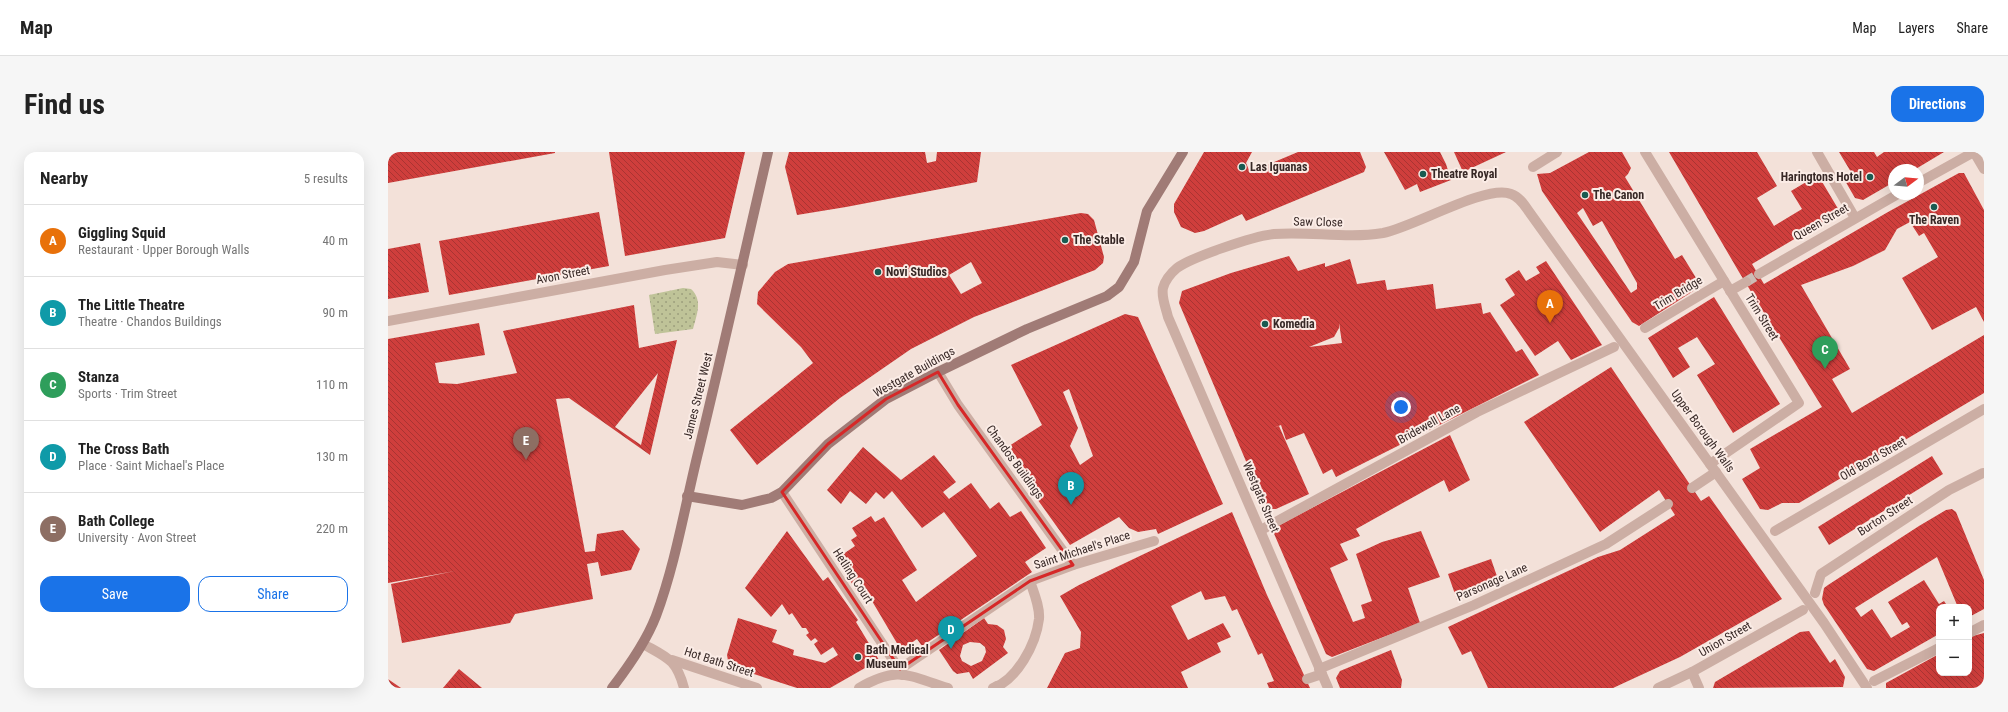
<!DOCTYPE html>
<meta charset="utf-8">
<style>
body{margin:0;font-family:"Roboto Condensed",sans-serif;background:#f6f6f6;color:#222}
.controls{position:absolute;right:12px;bottom:12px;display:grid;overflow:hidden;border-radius:8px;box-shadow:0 4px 16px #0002}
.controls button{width:36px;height:36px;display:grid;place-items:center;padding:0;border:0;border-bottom:1px solid #e0e0e0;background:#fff;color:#222;font:20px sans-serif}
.compass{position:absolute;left:1500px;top:12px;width:36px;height:36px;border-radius:50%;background:#fff;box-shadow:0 4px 16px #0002;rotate:74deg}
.you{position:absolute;left:1013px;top:255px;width:14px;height:14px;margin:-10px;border:3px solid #fff;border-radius:50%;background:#1a73e8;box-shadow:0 0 0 6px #1a73e833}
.badge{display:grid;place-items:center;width:26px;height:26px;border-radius:50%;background:#1a73e8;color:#fff;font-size:13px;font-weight:700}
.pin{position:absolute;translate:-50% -33px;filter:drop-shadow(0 1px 2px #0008)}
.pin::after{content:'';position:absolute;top:21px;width:14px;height:12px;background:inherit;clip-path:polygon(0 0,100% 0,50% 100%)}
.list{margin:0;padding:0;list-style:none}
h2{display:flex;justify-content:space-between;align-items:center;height:52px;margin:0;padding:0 16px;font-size:17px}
h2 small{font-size:13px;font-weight:400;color:#767676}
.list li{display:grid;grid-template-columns:26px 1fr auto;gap:12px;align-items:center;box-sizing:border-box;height:72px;padding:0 16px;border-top:1px solid #e0e0e0}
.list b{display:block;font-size:15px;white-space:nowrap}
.list p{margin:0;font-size:13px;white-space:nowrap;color:#767676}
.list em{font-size:13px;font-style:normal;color:#767676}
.actions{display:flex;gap:8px;padding:12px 16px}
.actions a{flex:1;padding:9px 0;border:1px solid #1a73e8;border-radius:12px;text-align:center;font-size:14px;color:#1a73e8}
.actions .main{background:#1a73e8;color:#fff}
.map{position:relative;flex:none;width:1596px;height:536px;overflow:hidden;border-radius:12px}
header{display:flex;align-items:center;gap:24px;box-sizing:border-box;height:56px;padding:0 20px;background:#fff;border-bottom:1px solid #e0e0e0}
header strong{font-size:19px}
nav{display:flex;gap:22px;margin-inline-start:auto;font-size:14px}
.intro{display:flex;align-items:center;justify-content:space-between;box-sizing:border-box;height:96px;padding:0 24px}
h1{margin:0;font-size:28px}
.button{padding:10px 18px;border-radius:12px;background:#1a73e8;color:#fff;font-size:14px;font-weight:700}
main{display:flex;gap:24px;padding:0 24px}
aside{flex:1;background:#fff;border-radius:12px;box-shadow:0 4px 16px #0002}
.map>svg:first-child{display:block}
.grass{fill:url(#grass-dots)}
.building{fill:url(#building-back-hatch);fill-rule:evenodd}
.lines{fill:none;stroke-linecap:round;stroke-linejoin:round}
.street-tunnel{stroke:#cdbcb5;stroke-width:10;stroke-dasharray:10 5;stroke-linecap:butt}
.lane{stroke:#ccaea4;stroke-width:10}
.street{stroke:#ccaea4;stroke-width:10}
.secondary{stroke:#a07b76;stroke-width:10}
.marked{fill:none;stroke:#d62828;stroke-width:3;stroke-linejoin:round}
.poi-dot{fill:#195b51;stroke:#fbece6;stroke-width:1.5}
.labels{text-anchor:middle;stroke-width:4;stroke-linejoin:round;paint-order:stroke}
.poi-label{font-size:12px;font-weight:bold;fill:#372826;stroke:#fbece6;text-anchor:start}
.street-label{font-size:12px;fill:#372826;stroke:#fbece6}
</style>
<header>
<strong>Map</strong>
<nav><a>Map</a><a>Layers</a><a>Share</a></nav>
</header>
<div class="intro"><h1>Find us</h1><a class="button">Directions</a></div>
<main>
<aside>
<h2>Nearby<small>5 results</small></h2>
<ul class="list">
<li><span class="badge" style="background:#e8710a">A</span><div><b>Giggling Squid</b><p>Restaurant · Upper Borough Walls</p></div><em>40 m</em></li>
<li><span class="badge" style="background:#0f9aa8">B</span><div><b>The Little Theatre</b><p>Theatre · Chandos Buildings</p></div><em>90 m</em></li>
<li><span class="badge" style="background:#2e9e5b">C</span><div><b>Stanza</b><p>Sports · Trim Street</p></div><em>110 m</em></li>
<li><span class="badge" style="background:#0f9aa8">D</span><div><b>The Cross Bath</b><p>Place · Saint Michael's Place</p></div><em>130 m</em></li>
<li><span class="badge" style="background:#8d6e63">E</span><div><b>Bath College</b><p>University · Avon Street</p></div><em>220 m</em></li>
</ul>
<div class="actions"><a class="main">Save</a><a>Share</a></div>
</aside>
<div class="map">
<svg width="1596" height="536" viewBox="0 0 1596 536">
<defs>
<pattern id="grass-dots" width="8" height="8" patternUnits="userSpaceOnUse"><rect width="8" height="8" fill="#bfc398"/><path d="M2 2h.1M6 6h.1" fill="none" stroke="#9c9e7c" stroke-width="1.8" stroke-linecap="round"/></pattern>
<pattern id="building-back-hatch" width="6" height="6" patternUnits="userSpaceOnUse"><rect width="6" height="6" fill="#cf3e3c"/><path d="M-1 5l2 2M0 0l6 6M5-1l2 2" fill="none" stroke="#a93432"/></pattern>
</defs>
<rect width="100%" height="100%" fill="#f3e1d9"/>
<path class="grass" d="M295,136L303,137C315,148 309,162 305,177L267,182L261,143Z"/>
<g class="building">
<path d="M0,0H167V1L0,31Z"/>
<path d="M221,0H357L337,86L237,104Z"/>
<path d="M401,0H537L539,11L548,9L549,0H593L589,30L458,55L409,63L397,15Z"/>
<path d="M816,0H864L858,11L862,20L910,0H972L978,15L976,20L858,69L854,62L816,79L807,81L793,75L786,60V52Z"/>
<path d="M996,0H1052L1058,12L1063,28L1032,40L1029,32L1017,38Z"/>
<path d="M1066,0H1118L1075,20Z"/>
<path d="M1201,0H1234L1243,16L1240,22L1237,25L1287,107L1294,103L1313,134L1251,174L1244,170L1154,39L1149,22L1162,21ZM1195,56L1205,74L1214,69L1249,131V137L1243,141L1189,61Z"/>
<path d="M1281,0H1369L1389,34L1369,46L1386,74L1414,57L1403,39L1430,23L1452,60L1364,112L1376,132L1500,60L1571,21H1576L1596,58V170L1588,155L1544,178L1514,126L1550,105L1536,81L1531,84L1522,70L1509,77L1497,98L1465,114L1413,133L1462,217L1444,227L1464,261L1596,183V241L1411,351H1394L1380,358L1372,357L1354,327L1372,316L1362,297L1434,255L1351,120Z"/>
<path d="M1451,0H1486L1489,5L1496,0H1556L1526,18H1506V30L1475,48L1467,46L1456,27L1458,22L1463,20Z"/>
<path d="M211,60L221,114L61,143L51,89Z"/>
<path d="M693,61L700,62L706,68L716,105L715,111L707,118L586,165L523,197L452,246L369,313L342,278L425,211L413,195L369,152L370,140L387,120L400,112ZM583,110L594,131L573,142L561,123Z"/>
<path d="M32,91L41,140L0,147V97Z"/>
<path d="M901,104L910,119L937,111V115L962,107L969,132L997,128L999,138L1045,132L1048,157L1093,151L1095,162L1102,160L1128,200L1134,197L1151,223L948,325L944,317L935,322L916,281L898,288L893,273L885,276L891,274L921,342L888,357H881L871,340L791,151L794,139L843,121ZM951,171L954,191L921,195L946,185L951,176Z"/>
<path d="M1158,109L1214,193L1183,208L1170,189L1147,204L1112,153L1127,143L1117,127L1131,118L1138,129L1152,121L1148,115Z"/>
<path d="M1326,145L1392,252L1345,281L1309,223L1327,212L1309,185L1290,196L1302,215L1285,226L1260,186Z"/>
<path d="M246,153L251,196L289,188L262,303L181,246L168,247L197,400L207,399L209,382L235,378L252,397L243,418L213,424L210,410L199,412L205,447L127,462L122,471L14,491L3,432L67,419L0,431V187L91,171L97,203L47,211L51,231L69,232L129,221L115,179ZM270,221L253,293L227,275Z"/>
<path d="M737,162L750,165L835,352L770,382L768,377L750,380L741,376L731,365L682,393L632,323L638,320L621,294L654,273L623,213ZM681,237L705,304L692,313L682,294L690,276L675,240Z"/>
<path d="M1223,215L1313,349L1321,344L1394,447L1292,505L1225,536H1100L1083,499L1074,503L1060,475L1210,405L1232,398L1287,363L1271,338L1212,380L1136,270Z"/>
<path d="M1062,283L1082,328L1061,340L1056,328L968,377L972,384L952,392L960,408L942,416L965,470L977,466L973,453L984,449L968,402L994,390L1033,379L1052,425L1020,436L1032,471L944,505L938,502L884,377Z"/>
<path d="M475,295L513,328L546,303L568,330L555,340L561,347L583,331L602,357L611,350L622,365L633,359L658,396L637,410L644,420L534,494L529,487L513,498L484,449L478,453L448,407L467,394L463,388L469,384L464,376L483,364L487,370L496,365L529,418L514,428L528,450L589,404L556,360L534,376L504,339L496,347L488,340L478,352L462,339L453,352L439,338Z"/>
<path d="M1544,304L1555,322L1441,393L1430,375Z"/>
<path d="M1564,357L1568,360L1596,428V457L1581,465V455H1565L1569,453L1549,405L1467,456L1473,465L1484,457L1503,486L1522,475L1519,470L1514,473L1500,450L1536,428L1551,452L1556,449L1560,455H1551V482L1486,519L1479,517L1436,453L1434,447L1436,436L1440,433L1531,374L1558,358Z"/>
<path d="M844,360L879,443L922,536H881L879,531L886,529L874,501L870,503L849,457L844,459L837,444L817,448L813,439L783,454L800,488L835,471L843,485L829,491L833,500L793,520L800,536H659L677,501L692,496L693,480L672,444L691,433Z"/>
<path d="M399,379L435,429L440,425L470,468L468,470L491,508L442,536H409L341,514L339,503L350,466L389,478L384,490L406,498L405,503L437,511L450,503L445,495L433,503L426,492L430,489L427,486L423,489L418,483L421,481L418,476H414L404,461L401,463L394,452L383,465L357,436Z"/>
<path d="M1103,407L1112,433L1069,448L1060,422Z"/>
<path d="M596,466L600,472L609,473L616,478L618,487L615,495L620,501L585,527L581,520L569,522L565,519L551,498ZM582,490L592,491L597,495L598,500L594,509L583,514L574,509L572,504L575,493Z"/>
<path d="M1421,479L1442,511L1447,507L1457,525L1455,535L1325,536L1327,530L1412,480Z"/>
<path d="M1596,481V536H1498V531L1551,502V521H1581V485Z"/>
<path d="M1003,498L1014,528L1013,536H952L948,526L952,519Z"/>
<path d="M71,517L94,536H55Z"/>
<path d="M0,527L13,536H0Z"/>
</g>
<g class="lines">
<path class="street-tunnel" d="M1358,130L1371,122"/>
<g class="lane">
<path d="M1304,336L1328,320"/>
<path d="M284,508L369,536"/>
<path d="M931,517L1086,453L1218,392L1280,352"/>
<path d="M919,527L934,522"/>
<path d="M471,536C511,513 520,524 560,536"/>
<path d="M605,536C629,528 648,492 651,467C652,455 646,441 642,429"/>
</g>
<g class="street">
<path d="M1257,0L1411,251L1322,312"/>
<path d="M1429,0L1467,66"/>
<path d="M1586,0L1596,17"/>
<path d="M1145,15L1169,0"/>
<path d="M1530,31L1586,0"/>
<path d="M1371,122L1510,42"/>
<path d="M1342,139L1358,130"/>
<path d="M0,169L277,118L329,110L355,113"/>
<path d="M1257,176L1336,129"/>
<path d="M550,220L570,253L685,413"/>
<path d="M394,340L515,523"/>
<path d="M873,378L1089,260L1226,195"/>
<path d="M1387,379L1596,257"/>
<path d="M1427,441L1433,422L1561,338L1595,321"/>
<path d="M1581,481L1596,473"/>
<path d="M255,492C280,506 288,507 296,536"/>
<path d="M512,517L642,429L685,413L766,389"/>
<path d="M1304,520L1311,536"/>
<path d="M1486,529L1551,496"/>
<path d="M609,534L610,536"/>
<path d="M940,536L780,165C778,156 773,145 775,136C777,129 783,121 789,116C804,105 866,84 886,82C922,79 958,87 995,81C1026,75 1098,32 1123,42C1132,45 1137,54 1142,61L1436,471L1479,536"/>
<path d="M1270,536L1304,520L1415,458"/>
</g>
<g class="secondary">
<path d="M299,344L354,353L383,346L394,340L440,292L498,247L550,220L639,177L719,144L731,135L746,110L759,59L795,0"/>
<path d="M224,536C241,514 258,490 268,464C288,410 297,353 311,297C335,198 357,99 380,0"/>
</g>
</g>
<path class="marked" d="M550,220L570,253L685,413L642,429L512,517L394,340L440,292L498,247Z"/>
<g class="poi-dot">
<circle cx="854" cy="15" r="4"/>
<circle cx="1035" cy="22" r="4"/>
<circle cx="1482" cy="25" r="4"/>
<circle cx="1197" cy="43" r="4"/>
<circle cx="1546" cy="55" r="4"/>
<circle cx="677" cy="88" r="4"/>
<circle cx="490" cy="120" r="4"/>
<circle cx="877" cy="172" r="4"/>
<circle cx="470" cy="505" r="4"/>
</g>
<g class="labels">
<g class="poi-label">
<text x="862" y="19">Las Iguanas</text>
<text x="1043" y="26">Theatre Royal</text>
<text x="1474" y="29" text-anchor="end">Haringtons Hotel</text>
<text x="1205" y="47">The Canon</text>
<text x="1546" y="72" text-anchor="middle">The Raven</text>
<text x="685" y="92">The Stable</text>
<text x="498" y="124">Novi Studios</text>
<text x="885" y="176">Komedia</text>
<text x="478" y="502">Bath Medical<tspan x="478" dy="14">Museum</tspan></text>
</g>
<g class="street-label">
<text transform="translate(930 70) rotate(1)" y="4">Saw Close</text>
<text transform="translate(1433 70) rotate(-30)" y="4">Queen Street</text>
<text transform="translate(175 123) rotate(-11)" y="4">Avon Street</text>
<text transform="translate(1290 141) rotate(-31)" y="4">Trim Bridge</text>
<text transform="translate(1374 165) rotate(58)" y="4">Trim Street</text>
<text transform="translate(526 220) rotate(-29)" y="4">Westgate Buildings</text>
<text transform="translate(310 244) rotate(-76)" y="4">James Street West</text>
<text transform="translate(1041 272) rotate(-29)" y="4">Bridewell Lane</text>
<text transform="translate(1315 279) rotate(54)" y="4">Upper Borough Walls</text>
<text transform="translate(1485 307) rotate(-30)" y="4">Old Bond Street</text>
<text transform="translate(627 310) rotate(54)" y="4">Chandos Buildings</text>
<text transform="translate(873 345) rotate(67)" y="4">Westgate Street</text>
<text transform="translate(1497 364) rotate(-33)" y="4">Burton Street</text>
<text transform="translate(694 398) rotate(-18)" y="4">Saint Michael's Place</text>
<text transform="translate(465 424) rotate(57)" y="4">Hetling Court</text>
<text transform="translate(1104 430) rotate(-24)" y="4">Parsonage Lane</text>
<text transform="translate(1337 487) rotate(-30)" y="4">Union Street</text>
<text transform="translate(331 510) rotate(18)" y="4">Hot Bath Street</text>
</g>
</g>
</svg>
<div class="controls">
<button>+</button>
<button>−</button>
</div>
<svg class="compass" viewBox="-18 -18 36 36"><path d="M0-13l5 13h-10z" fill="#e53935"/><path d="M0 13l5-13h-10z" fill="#767676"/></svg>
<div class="you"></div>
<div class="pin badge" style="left:1162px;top:171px;background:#e8710a">A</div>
<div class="pin badge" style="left:683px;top:353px;background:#0f9aa8">B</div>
<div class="pin badge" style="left:1437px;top:217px;background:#2e9e5b">C</div>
<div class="pin badge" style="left:563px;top:497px;background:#0f9aa8">D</div>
<div class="pin badge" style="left:138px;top:308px;background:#8d6e63">E</div>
</div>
</main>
